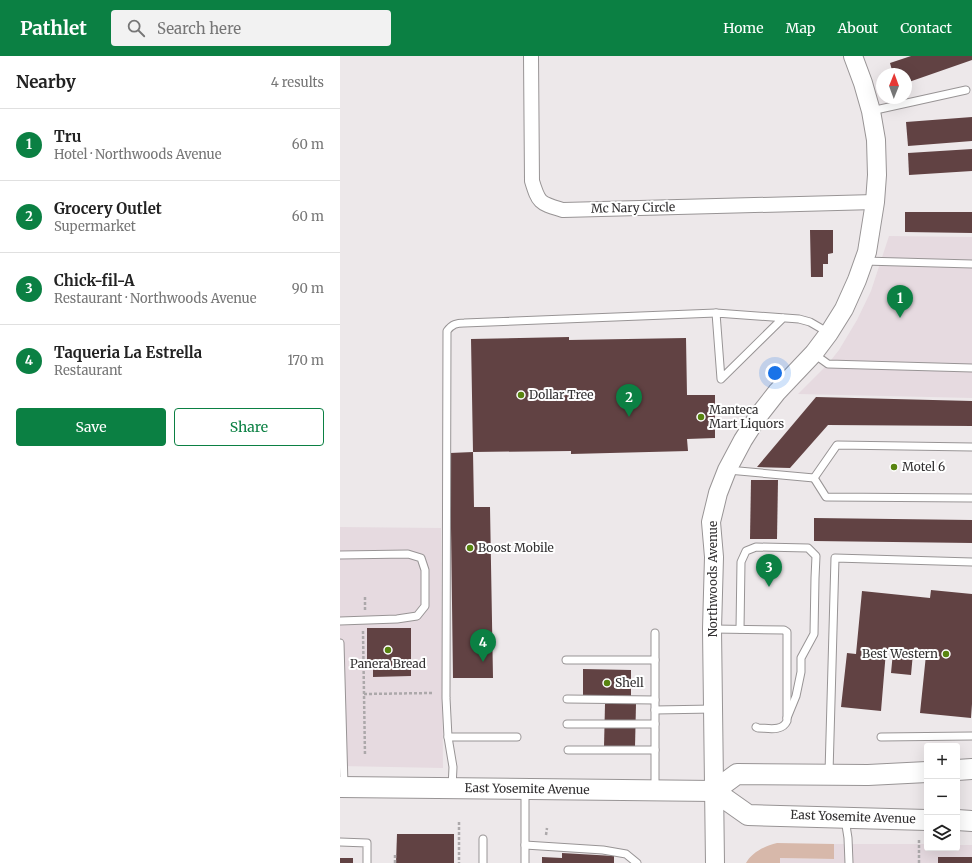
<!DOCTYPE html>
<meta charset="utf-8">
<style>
body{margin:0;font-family:Merriweather,serif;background:#f2f2f2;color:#222}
.controls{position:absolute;right:12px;bottom:12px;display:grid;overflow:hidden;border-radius:4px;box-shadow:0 4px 16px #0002}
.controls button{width:36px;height:36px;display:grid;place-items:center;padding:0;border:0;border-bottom:1px solid #e0e0e0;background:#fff;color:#222;font:20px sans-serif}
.compass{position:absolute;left:536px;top:12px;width:36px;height:36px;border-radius:50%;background:#fff;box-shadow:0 4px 16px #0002;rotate:1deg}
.you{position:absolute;left:435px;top:317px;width:14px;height:14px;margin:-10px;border:3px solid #fff;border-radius:50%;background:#1a73e8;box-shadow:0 0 0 6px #1a73e833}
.badge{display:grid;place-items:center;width:26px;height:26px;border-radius:50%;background:#0b8043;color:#fff;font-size:13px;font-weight:700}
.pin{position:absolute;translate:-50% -33px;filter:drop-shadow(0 1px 2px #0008)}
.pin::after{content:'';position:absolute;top:21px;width:14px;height:12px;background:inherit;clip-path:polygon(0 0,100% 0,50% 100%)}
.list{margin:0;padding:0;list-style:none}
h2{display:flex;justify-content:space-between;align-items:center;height:52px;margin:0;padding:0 16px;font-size:17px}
h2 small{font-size:13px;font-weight:400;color:#767676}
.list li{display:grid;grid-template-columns:26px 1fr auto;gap:12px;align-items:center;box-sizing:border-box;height:72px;padding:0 16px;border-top:1px solid #e0e0e0}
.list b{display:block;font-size:15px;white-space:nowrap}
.list p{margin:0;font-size:13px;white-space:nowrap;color:#767676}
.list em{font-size:13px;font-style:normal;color:#767676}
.actions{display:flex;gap:8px;padding:12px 16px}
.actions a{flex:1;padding:9px 0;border:1px solid #0b8043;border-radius:4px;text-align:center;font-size:14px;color:#0b8043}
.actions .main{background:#0b8043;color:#fff}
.icon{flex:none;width:22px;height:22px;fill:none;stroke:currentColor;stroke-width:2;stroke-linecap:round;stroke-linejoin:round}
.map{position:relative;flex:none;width:632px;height:807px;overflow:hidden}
header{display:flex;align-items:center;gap:24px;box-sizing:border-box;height:56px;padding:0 20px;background:#0b8043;color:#fff}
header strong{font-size:19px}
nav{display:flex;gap:22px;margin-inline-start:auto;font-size:14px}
.search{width:280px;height:36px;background:#f2f2f2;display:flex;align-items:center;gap:10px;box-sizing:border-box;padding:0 14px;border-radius:4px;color:#767676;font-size:15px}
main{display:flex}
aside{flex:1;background:#fff}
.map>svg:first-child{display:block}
.built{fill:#e6dae0}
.green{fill:#d7b8aa}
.building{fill:#614243}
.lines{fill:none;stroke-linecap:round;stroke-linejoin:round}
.service-casing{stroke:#989495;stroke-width:9}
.minor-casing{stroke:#989495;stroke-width:16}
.tertiary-casing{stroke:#989495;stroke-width:20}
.secondary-casing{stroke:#989495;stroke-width:22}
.path{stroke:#aca8aa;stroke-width:2.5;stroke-dasharray:3 2;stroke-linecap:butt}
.service{stroke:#fff;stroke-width:7}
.minor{stroke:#fff;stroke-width:14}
.tertiary{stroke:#fff;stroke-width:18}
.secondary{stroke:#fff;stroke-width:20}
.poi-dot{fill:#588410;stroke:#fff;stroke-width:1.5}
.labels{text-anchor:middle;stroke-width:4;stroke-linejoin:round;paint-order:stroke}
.street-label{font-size:12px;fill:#312f30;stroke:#fff}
.poi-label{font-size:12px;fill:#312f30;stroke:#fff;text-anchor:start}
</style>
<header>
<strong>Pathlet</strong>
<div class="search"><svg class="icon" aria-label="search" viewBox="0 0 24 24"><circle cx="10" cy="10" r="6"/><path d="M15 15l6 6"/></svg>Search here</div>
<nav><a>Home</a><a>Map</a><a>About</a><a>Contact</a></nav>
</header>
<main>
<aside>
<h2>Nearby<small>4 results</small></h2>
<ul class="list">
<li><span class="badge">1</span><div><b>Tru</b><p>Hotel · Northwoods Avenue</p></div><em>60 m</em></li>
<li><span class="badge">2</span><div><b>Grocery Outlet</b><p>Supermarket</p></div><em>60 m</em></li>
<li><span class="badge">3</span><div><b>Chick-fil-A</b><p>Restaurant · Northwoods Avenue</p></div><em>90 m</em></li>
<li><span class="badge">4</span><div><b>Taqueria La Estrella</b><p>Restaurant</p></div><em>170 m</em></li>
</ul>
<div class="actions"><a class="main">Save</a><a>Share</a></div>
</aside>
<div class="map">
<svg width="632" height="807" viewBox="0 0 632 807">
<rect width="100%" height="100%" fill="#ede8ea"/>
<g class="built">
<path d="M549,180L632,181V342L458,338L488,308L499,294L517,264L531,235Z"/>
<path d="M0,471L101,472L103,712L0,710Z"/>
<path d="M494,788H587V792H617V789H632V807H440V802L494,803Z"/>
</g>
<path class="green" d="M437,787L494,788V803L440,802V807H406C412,796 425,790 437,787Z"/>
<g class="building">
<path d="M571,0H632V4L566,27V18H553L550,7Z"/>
<path d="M632,61V85L568,90L566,66Z"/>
<path d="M632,93V115L569,119L568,97Z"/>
<path d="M565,156H632V177L565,176Z"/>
<path d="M470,174H493V197L488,198V208H483V221H471Z"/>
<path d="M229,281V284L346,282L347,339H375V382L347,383L348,395L231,398V395L133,396L131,283Z"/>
<path d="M476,341L632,345V370L488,369L450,412L417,411Z"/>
<path d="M133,396L134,451H150L153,622H113L110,397Z"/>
<path d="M411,424H438L437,483H410Z"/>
<path d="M474,462L632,464V487L474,485Z"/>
<path d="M591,534L632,538V648L631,662L580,657L586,599L573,597L571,619L551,617L553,596L546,595L541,655L501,651L507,597L516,598L522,535L590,542Z"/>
<path d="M27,572H71V620L33,621V605H27Z"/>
<path d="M243,613L291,614V640L243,639Z"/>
<path d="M265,648H296L295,691H264Z"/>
<path d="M57,778H114V807H56Z"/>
<path d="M222,797L274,800V807H202V801L222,802Z"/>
<rect x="598" y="801" width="34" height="6"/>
<rect x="0" y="802" width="13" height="5"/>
</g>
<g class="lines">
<defs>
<g id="service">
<path d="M531,55L626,34"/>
<path d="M524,205L632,208"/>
<path d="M443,262L381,323L376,257L459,263L470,266L489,277"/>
<path d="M474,298L488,308L632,312"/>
<path d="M388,414L474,422"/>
<path d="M474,422L497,389L632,391"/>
<path d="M474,422L486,441L632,442"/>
<path d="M0,499L68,498L81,502L85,514V550L77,560L57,563L0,565"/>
<path d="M373,573L444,574L447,576V665C442,676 428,672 418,672L416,671"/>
<path d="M400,573L401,506L406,495L416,491L468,492L476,500L475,522L474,578L461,602V616L456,640L447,662"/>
<path d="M315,577V733"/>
<path d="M0,587L4,729"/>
<path d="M226,604H315"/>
<path d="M227,643L315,644"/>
<path d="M315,654L373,653"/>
<path d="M227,668H315"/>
<path d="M108,681H177"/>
<path d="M541,681L632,680"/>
<path d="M228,694H315"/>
<path d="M489,717L495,502L632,506"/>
<path d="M112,732L113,711L108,681L106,642L107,275C112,268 117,267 124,267L376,257"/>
<path d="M185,733V807"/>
<path d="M505,763L508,782L509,807"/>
<path d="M0,786L27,787V807"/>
<path d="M185,789L263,794L286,798L297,807"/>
<path d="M143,807V783"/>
</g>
<path id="minor" d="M191,0L192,125C199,148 200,147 223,154L535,146"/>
<path id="tertiary" d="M375,807L372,573L374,501L371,466L378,437L387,414L403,384L419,359L437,336L474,297L489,277L504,253L517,224L527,196L535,146L537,119L536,84L531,55L523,27L513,0"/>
<g id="secondary">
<path d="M617,714L632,713"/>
<path d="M0,731L374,735L408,759L587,764"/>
<path d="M374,735L397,718L528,719L587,716"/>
<path d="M617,764L632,765"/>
</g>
</defs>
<use href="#service" class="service-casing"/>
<use href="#minor" class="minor-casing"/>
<use href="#tertiary" class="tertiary-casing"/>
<use href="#secondary" class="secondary-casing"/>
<g class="path">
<path d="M25,541V554"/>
<path d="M23,575L25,700"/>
<path d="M24,638L92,637"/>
<path d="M119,766V807"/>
<path d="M206,779L207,772"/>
<path d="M55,807V797"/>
<path d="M579,807V782"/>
</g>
<use href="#service" class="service"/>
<use href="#minor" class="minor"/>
<use href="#tertiary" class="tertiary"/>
<use href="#secondary" class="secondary"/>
</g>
<g class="poi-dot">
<circle cx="181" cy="339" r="4"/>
<circle cx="361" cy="361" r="4"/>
<circle cx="554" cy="411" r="4"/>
<circle cx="130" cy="492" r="4"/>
<circle cx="48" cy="594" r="4"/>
<circle cx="606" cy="598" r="4"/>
<circle cx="267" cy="627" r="4"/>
</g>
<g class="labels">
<g class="street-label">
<text transform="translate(293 152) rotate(-1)" y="4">Mc Nary Circle</text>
<text transform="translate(373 523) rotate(-90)" y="4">Northwoods Avenue</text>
<text transform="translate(187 733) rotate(1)" y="4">East Yosemite Avenue</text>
<text transform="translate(513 761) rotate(2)" y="4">East Yosemite Avenue</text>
</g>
<g class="poi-label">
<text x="189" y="343">Dollar Tree</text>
<text x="369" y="358">Manteca<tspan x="369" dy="14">Mart Liquors</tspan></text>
<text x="562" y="415">Motel 6</text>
<text x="138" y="496">Boost Mobile</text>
<text x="598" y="602" text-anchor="end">Best Western</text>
<text x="48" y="612" text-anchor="middle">Panera Bread</text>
<text x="275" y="631">Shell</text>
</g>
</g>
</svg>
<div class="controls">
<button>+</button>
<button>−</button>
<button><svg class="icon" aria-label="layers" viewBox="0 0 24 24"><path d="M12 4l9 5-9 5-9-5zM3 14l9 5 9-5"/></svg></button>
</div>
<svg class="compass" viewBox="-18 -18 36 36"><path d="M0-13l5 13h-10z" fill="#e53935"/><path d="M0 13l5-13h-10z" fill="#767676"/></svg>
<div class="you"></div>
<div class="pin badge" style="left:560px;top:262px">1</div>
<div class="pin badge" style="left:289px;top:361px">2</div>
<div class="pin badge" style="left:429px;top:531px">3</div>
<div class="pin badge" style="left:143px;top:606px">4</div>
</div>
</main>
